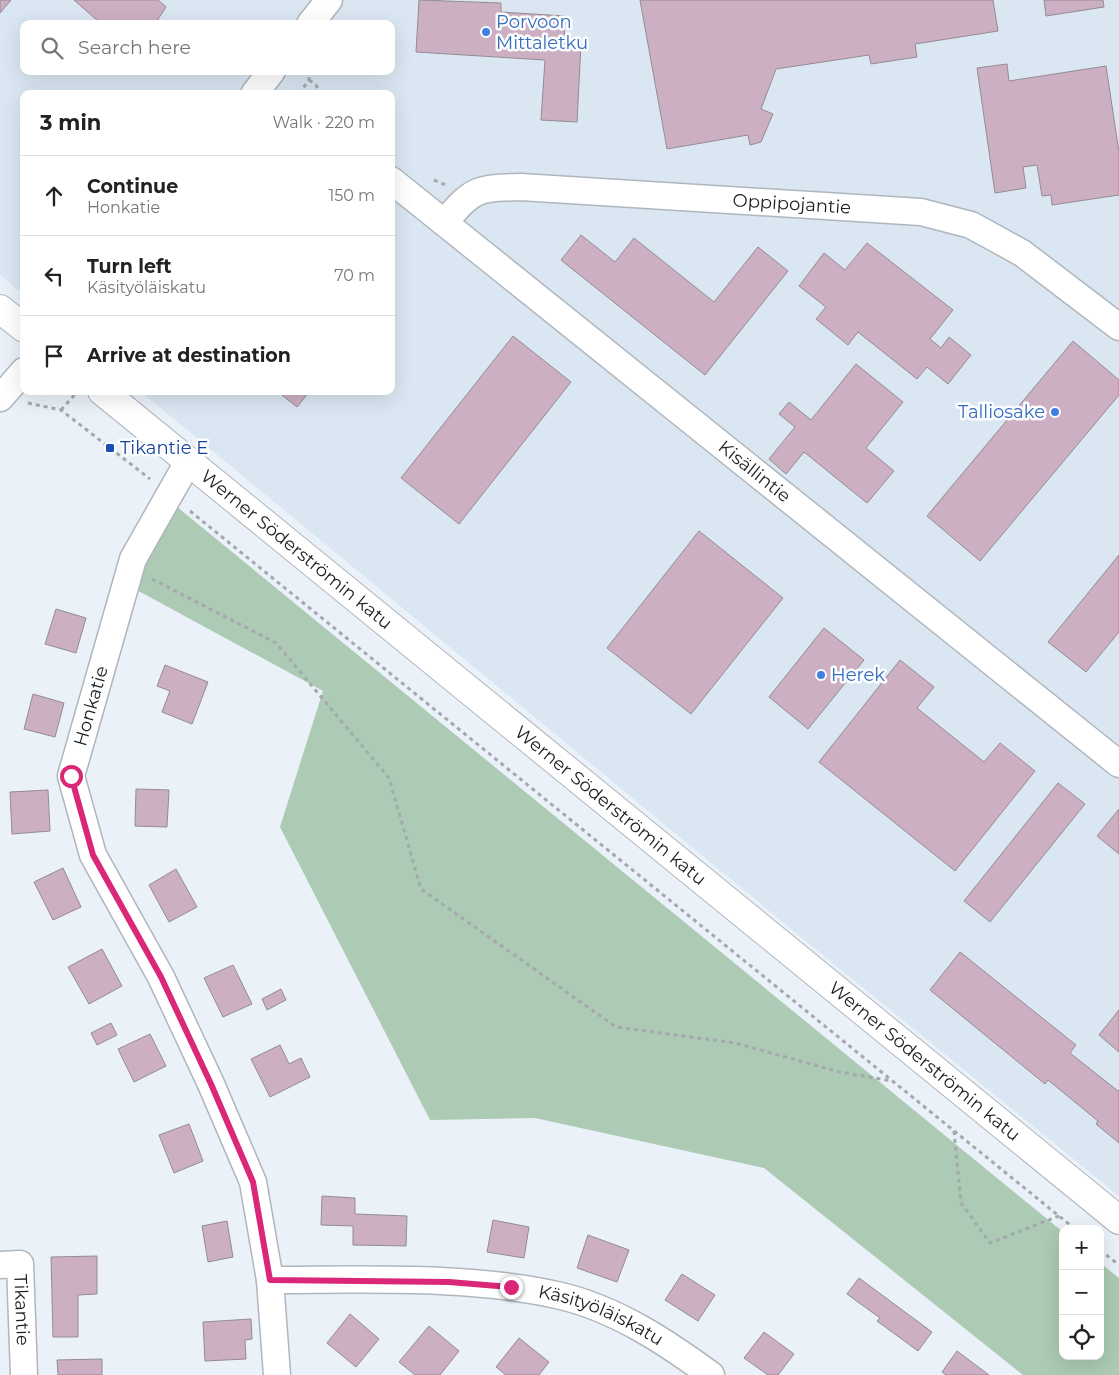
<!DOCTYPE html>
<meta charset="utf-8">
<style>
body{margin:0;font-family:Montserrat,sans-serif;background:#f6f6f6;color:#222}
.controls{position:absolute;right:15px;bottom:15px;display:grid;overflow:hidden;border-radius:10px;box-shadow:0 5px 20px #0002}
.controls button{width:45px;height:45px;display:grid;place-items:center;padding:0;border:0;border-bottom:1px solid #e0e0e0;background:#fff;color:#222;font:25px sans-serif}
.stop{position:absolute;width:15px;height:15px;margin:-11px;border:4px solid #db2777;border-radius:50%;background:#fff}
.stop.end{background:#db2777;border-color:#fff;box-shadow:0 1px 5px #0008}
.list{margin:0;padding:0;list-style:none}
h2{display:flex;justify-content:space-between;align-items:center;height:65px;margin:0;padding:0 20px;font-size:21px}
h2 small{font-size:16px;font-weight:400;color:#767676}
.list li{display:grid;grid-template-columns:32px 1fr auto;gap:15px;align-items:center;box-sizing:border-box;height:80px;padding:0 20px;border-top:1px solid #e0e0e0}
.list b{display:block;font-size:19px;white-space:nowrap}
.list p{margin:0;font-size:16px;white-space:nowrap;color:#767676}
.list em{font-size:16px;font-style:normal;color:#767676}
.icon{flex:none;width:28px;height:28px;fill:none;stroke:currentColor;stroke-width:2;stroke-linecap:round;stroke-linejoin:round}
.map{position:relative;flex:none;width:1119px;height:1375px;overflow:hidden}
.search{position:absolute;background:#fff;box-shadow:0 5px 20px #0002;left:20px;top:20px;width:375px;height:55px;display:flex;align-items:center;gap:12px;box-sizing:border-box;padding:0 18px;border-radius:10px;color:#767676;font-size:19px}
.panel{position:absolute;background:#fff;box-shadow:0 5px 20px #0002;left:20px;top:90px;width:375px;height:305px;border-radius:10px}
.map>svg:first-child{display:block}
.built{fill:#dae6f2;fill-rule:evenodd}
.forest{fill:#accab4}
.building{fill:#cdafc3;stroke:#938c91}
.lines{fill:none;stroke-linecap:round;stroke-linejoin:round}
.minor-casing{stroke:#b0b6bd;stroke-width:29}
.tertiary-casing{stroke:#b0b6bd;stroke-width:30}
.path{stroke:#a4a9ae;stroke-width:3;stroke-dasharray:4 4;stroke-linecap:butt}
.minor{stroke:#fff;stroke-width:26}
.tertiary{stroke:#fff;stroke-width:28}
.route{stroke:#db2777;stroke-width:6}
.shop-dot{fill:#3f7fe0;stroke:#fcfdff;stroke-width:2}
.transit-dot{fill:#1a4fb4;stroke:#fcfdff;stroke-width:2}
.labels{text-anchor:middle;stroke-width:5;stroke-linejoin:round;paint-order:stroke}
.shop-label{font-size:18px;fill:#366cbe;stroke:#fcfdff;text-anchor:start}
.street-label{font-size:18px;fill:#1c1e20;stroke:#fcfdff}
.transit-label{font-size:18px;fill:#164399;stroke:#fcfdff;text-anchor:start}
</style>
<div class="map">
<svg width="1119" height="1375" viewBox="0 0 1119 1375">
<rect width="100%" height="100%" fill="#eaf1f8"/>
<path class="built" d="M0,0H1119V1196L802,938L140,391H391V94H24V295L0,275ZM24,24H391V71H24Z"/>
<path class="forest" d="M171,502L1063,1232V1356H1100V1263L1119,1278V1375H1023L764,1168L535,1118L430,1120L280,827L323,691L133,588Z"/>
<g class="building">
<path d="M0,0H11L0,13Z"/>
<path d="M74,0H158L166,7L155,24H96L98,21Z"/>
<path d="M419,0L501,3V12L565,16L564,43L581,44L577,122L541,120L545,60L416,52Z"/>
<path d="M640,0H993L998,31L915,44L917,57L871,64L869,55L776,69L761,109L773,114L761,142L750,145L748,135L667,149Z"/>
<path d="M1044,0H1103L1104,7L1046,16Z"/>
<path d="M1007,64L1009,81L1106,66L1119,152V195L1052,205L1051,195L1042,196L1037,165L1023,167L1026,188L995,193L977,68Z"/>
<path d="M581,235L615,262L634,238L714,302L758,247L788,271L705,375L561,260Z"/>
<path d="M867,243L953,310L930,339L941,348L949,337L971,355L948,384L927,367L917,379L858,332L848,345L816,319L826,307L799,286L824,253L845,270Z"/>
<path d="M513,336L571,382L459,524L401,478Z"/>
<path d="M1073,341L1119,380V395L980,561L927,516Z"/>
<path d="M856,364L903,402L866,448L894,471L867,503L804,452L786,474L769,459L795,427L779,414L789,402L811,420Z"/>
<path d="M277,391H310L297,407Z"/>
<path d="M699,531L783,598L691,714L607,648Z"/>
<path d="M1119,555V632L1086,672L1048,642Z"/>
<path d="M56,609L86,618L76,653L45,644Z"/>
<path d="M824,628L864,660L808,729L769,697Z"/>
<path d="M900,660L934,687L917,708L984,762L1000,743L1035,771L955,871L819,762Z"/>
<path d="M165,665L208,682L192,724L162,712L170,691L157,686Z"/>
<path d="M33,694L64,703L55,737L24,729Z"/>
<path d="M1058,783L1085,804L990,922L964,901Z"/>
<path d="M136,789L169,790L167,827L135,826Z"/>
<path d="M48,790L50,831L12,834L10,792Z"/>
<path d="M1119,809V854L1097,836Z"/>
<path d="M63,868L81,907L53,920L34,882Z"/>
<path d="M176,869L197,907L169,922L149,885Z"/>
<path d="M102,949L122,986L89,1004L68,967Z"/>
<path d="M960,952L1076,1045L1070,1053L1118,1091L1119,1090V1143L1096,1124L1098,1121L1048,1080L1045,1084L930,990Z"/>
<path d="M233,965L252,1004L223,1017L204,978Z"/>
<path d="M281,989L286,1000L267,1010L262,999Z"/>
<path d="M1119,1010V1052L1099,1035Z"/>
<path d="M111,1023L117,1035L97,1045L91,1033Z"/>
<path d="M150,1034L166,1066L134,1082L118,1049Z"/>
<path d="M280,1045L289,1064L301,1058L310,1077L270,1097L251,1059Z"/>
<path d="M189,1124L203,1161L174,1173L159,1135Z"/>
<path d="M322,1196L355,1198V1214L407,1216L406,1246L353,1245V1226L321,1225Z"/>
<path d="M493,1220L529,1227L524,1258L487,1252Z"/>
<path d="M227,1221L233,1257L208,1262L202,1226Z"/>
<path d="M588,1235L629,1250L617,1282L577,1268Z"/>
<path d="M97,1256V1294L78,1295V1337H53L51,1257Z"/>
<path d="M682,1274L715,1295L698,1321L665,1300Z"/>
<path d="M859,1278L932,1332L918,1351L877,1321L880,1318L847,1294Z"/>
<path d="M350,1314L379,1339L356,1367L327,1343Z"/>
<path d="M251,1319L252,1339L245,1340L246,1359L205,1361L203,1322Z"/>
<path d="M429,1326L459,1351L440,1375H415L399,1362Z"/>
<path d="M764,1332L794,1354L778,1375H768L744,1358Z"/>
<path d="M519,1338L549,1362L539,1375H506L496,1367Z"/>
<path d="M957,1351L989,1375H946L942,1372Z"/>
<path d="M102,1359V1375H58L57,1360Z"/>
</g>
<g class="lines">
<defs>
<g id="minor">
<path d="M310,24L329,0"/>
<path d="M254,94L272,71"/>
<path id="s1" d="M391,180L1119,764"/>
<path id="s2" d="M445,222C473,188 478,188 521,187L921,212L971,225L1022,253L1119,327"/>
<path d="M0,398L24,371"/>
<path d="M188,462L133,559L71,776L93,855L161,977L211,1084L253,1182L270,1280L277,1375"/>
<path id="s3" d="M0,1265L20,1264L24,1375"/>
<path id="s4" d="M270,1280C361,1280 473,1275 561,1296C616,1309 666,1342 711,1375"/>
</g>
<g id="tertiary">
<path d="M0,309L24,328"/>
<path id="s5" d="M102,391L1119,1220"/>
</g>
</defs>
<use href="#minor" class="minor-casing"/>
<use href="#tertiary" class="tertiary-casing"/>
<g class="path">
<path d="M309,80L316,85L320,94"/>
<path d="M299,94L309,80V71"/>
<path d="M434,180L446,185"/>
<path d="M28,403L61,410L150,479"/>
<path d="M61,410L77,392"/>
<path d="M190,511L1075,1229"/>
<path d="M152,579L276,643L389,778L421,889L616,1027L735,1043L840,1072L892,1081"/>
<path d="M954,1131L961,1203L990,1243L1059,1216"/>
<path d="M1100,1250L1119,1265"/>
</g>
<use href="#minor" class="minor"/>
<use href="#tertiary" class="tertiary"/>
</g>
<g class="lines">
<path class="route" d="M71,776L93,855L161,977L211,1084L253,1182L270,1280L449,1282L511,1287"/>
</g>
<g class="shop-dot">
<circle cx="486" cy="32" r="5"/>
<circle cx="1055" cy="412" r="5"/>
<circle cx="821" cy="675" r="5"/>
</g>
<rect class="transit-dot" x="105" y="443" width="10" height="10" rx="2.5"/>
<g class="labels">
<g class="shop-label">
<text x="496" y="28">Porvoon<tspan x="496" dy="21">Mittaletku</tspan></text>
<text x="1045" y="418" text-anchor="end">Talliosake</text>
<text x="831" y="681">Herek</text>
</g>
<g class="street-label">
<text dy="6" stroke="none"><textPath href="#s2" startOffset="360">Oppipojantie</textPath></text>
<text dy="6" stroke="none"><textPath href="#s1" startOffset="466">Kisällintie</textPath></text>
<text dy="6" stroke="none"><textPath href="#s5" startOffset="251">Werner Söderströmin katu</textPath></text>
<text transform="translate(91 706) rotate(-74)" y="6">Honkatie</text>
<text dy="6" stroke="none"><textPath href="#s5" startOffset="656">Werner Söderströmin katu</textPath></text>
<text dy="6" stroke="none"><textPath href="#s5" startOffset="1061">Werner Söderströmin katu</textPath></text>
<text dy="6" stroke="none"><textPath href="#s3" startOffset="66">Tikantie</textPath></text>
<text dy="6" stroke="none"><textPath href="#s4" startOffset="336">Käsityöläiskatu</textPath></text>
</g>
<g class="transit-label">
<text x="120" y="454">Tikantie E</text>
</g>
</g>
</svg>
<div class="controls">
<button>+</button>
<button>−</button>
<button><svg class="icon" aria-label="locate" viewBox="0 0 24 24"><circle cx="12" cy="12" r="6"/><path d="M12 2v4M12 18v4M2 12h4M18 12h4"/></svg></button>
</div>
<div class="stop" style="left:71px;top:776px"></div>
<div class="stop end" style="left:511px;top:1287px"></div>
<div class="search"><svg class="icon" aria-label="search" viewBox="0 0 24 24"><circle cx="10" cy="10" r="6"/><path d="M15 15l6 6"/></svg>Search here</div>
<section class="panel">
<h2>3 min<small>Walk · 220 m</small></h2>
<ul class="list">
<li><svg class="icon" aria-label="ahead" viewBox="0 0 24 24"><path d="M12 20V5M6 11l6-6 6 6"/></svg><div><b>Continue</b><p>Honkatie</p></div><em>150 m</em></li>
<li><svg class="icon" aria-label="left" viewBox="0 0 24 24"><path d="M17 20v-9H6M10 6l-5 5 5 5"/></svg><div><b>Turn left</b><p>Käsityöläiskatu</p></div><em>70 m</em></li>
<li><svg class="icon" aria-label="arrive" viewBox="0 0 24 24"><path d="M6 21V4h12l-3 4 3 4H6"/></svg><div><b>Arrive at destination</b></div></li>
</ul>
</section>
</div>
